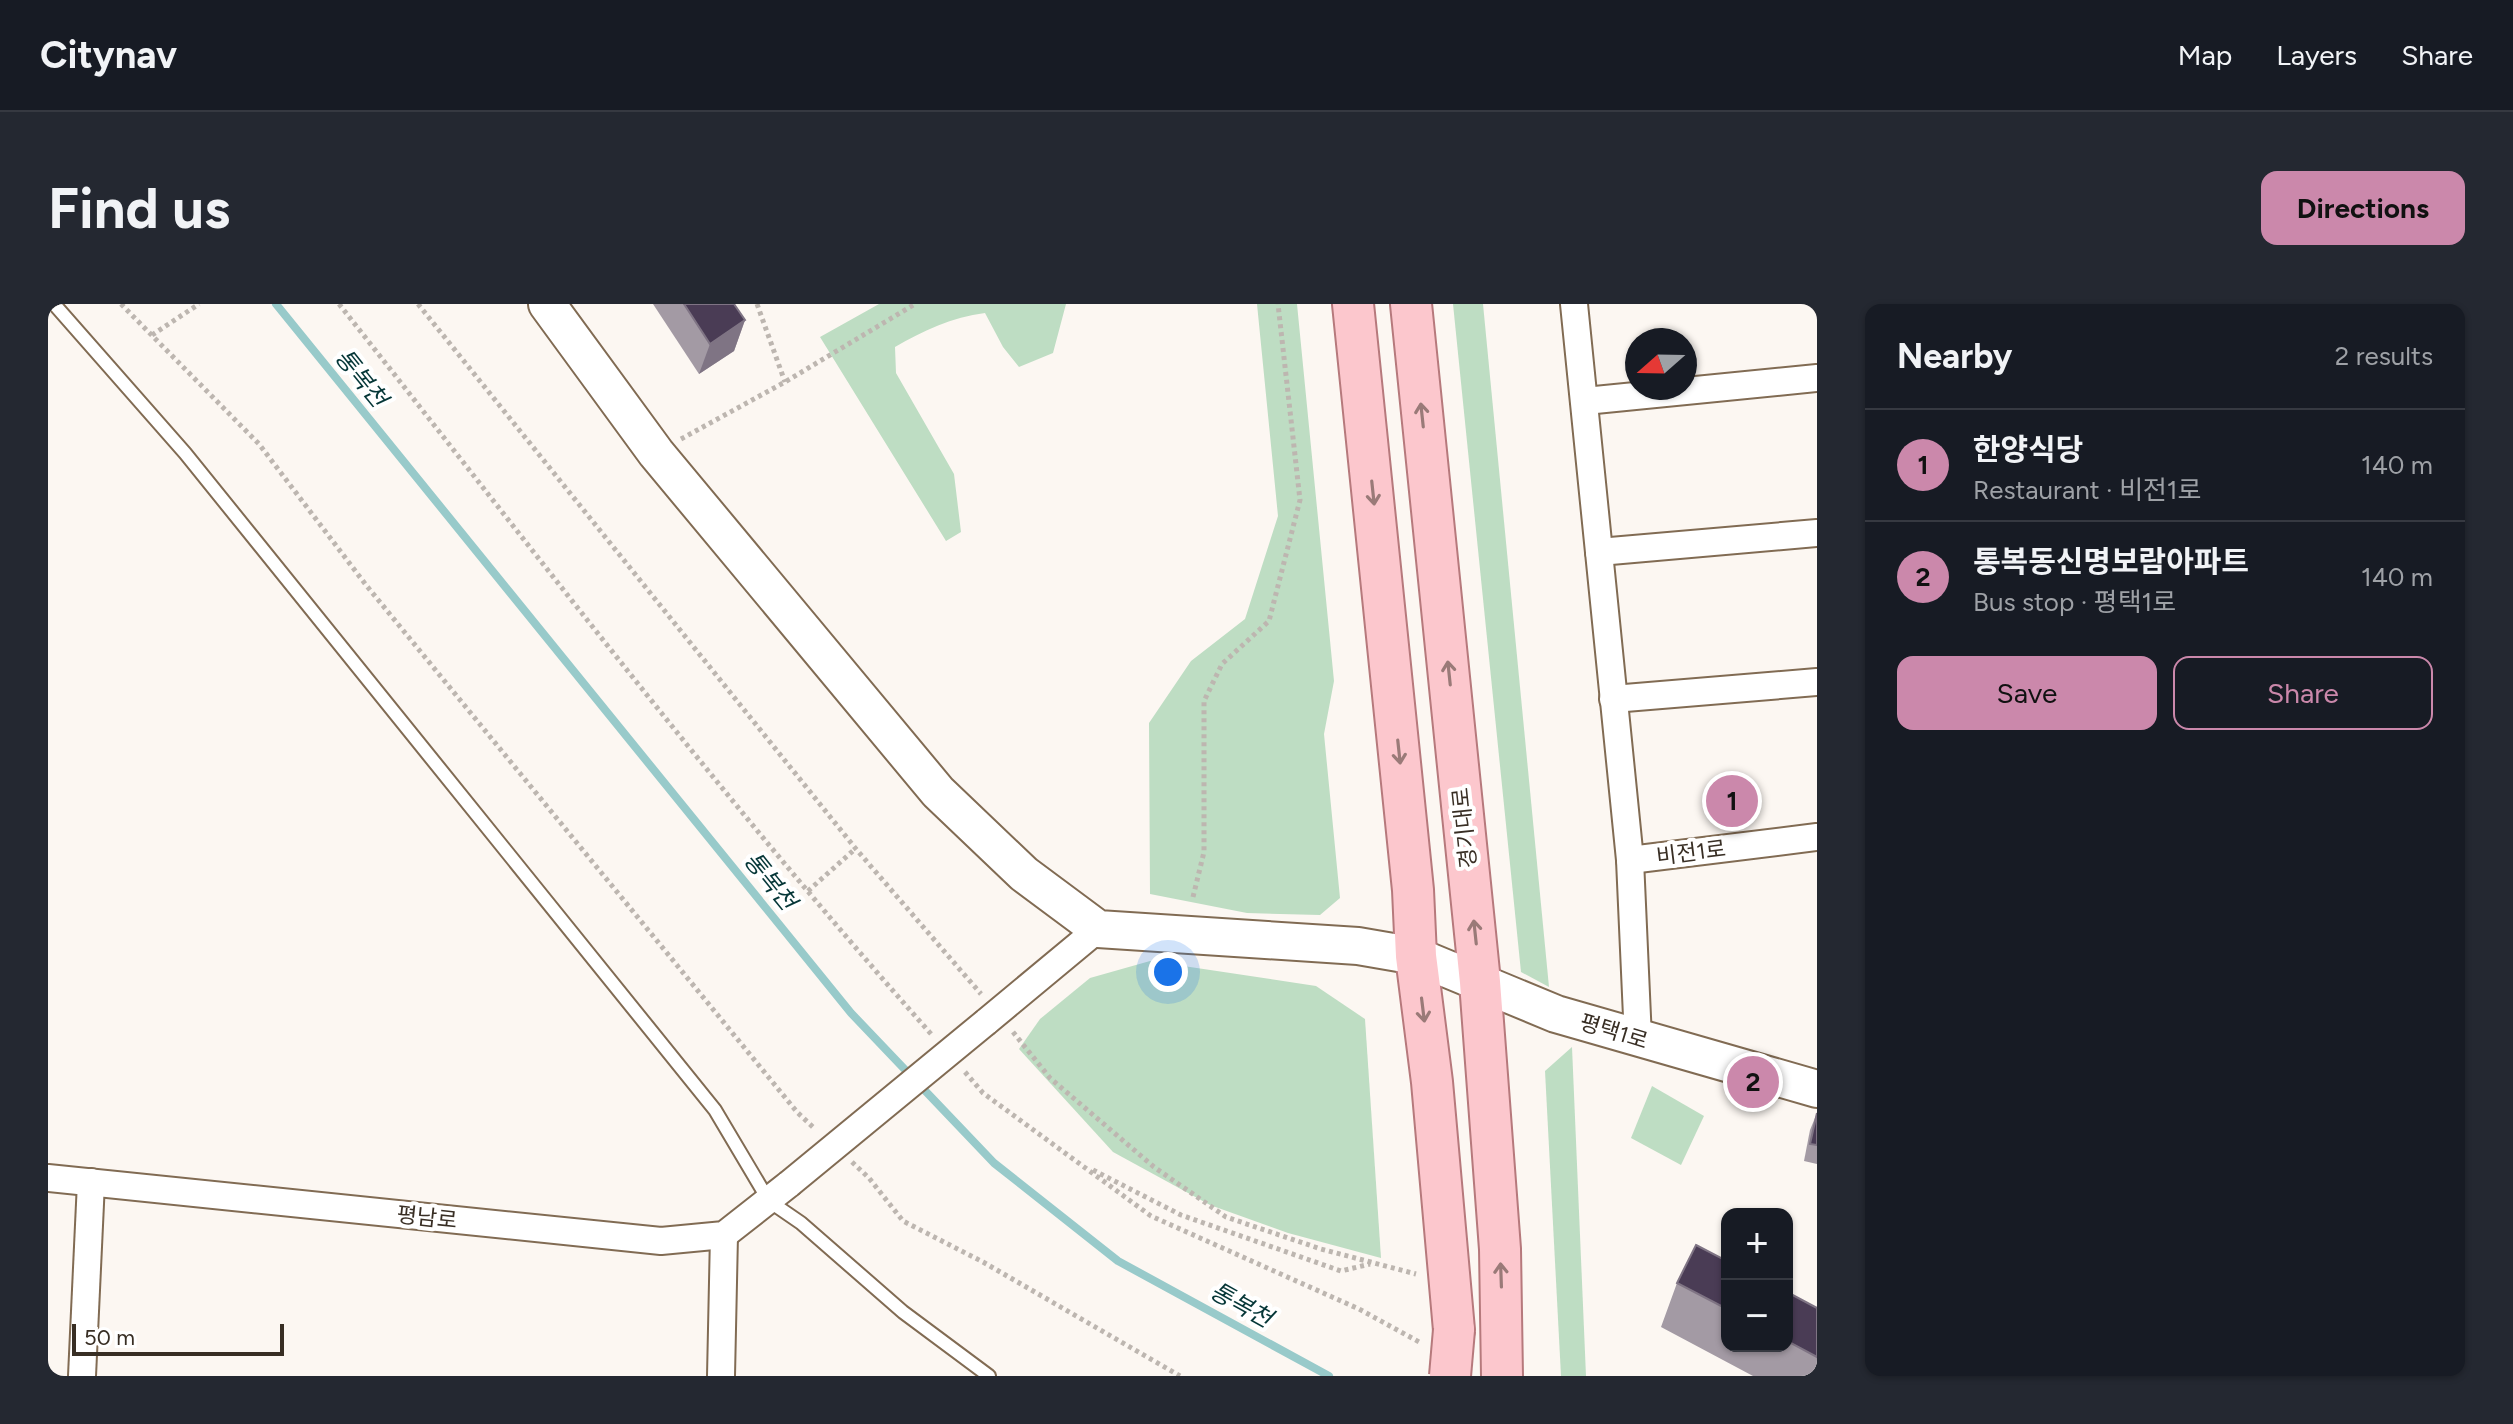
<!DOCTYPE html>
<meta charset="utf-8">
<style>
body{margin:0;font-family:Figtree,"Noto Sans KR",sans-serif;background:#242831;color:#f1f3f6}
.controls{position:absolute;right:24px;bottom:24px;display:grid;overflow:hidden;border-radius:16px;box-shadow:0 2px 6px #0004}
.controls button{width:72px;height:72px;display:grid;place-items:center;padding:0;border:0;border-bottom:2px solid #363941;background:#171b24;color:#f1f3f6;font:40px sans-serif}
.compass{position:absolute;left:1577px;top:24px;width:72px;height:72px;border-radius:50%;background:#171b24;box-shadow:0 2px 6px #0004;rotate:250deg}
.scale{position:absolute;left:24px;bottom:20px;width:212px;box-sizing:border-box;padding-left:8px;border:4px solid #382e24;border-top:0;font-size:22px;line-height:28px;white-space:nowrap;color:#382e24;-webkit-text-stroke:6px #fff;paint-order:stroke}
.you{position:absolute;left:1120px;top:668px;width:28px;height:28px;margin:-20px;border:6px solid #fff;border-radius:50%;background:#1a73e8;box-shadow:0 0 0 12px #1a73e833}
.badge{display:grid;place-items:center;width:52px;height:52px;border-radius:50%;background:#cb88ab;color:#111;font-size:26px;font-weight:700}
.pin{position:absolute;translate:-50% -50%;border:4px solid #fff;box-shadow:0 2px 8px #0006}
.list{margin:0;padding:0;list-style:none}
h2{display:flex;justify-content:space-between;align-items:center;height:104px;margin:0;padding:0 32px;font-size:34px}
h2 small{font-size:26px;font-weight:400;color:#9ea1a6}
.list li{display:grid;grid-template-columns:52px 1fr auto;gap:24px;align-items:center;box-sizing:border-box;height:112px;padding:0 32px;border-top:2px solid #363941}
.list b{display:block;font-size:30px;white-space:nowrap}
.list p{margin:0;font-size:26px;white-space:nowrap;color:#9ea1a6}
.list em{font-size:26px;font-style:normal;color:#9ea1a6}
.actions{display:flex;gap:16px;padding:24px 32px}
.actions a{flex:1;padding:18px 0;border:2px solid #cb88ab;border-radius:16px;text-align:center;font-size:28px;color:#cb88ab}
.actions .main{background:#cb88ab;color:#111}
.map{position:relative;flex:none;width:1769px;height:1072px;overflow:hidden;border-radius:16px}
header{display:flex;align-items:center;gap:48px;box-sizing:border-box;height:112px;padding:0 40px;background:#171b24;border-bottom:2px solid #363941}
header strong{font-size:38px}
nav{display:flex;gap:44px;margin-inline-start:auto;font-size:28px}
.intro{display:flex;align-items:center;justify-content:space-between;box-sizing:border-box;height:192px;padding:0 48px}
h1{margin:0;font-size:56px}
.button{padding:20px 36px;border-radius:16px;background:#cb88ab;color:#111;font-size:28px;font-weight:700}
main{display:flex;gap:48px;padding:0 48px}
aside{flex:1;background:#171b24;border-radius:16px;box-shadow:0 2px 6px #0004}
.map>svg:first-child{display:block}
.green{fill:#beddc3}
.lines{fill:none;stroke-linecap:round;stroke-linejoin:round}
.stream{stroke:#98caca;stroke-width:8}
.lane-casing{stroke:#816b53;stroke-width:16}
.street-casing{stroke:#816b53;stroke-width:30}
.secondary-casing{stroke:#816b53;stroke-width:40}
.primary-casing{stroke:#b6797c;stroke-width:44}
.path{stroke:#bdb6b0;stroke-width:5;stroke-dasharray:4 4;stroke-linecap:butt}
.lane{stroke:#fff;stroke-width:12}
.street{stroke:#fff;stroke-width:26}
.secondary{stroke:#fff;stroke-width:36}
.primary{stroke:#fcc7cd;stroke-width:40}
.street-bridge-casing{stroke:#816b53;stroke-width:30;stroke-linecap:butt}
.primary-bridge-casing{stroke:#b6797c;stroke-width:44;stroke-linecap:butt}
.street-bridge{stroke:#fff;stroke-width:26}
.primary-bridge{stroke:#fcc7cd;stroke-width:40}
.wall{fill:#a39aa4}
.shaded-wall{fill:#7f7484}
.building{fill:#4a3c55;stroke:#7f7484;stroke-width:2}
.oneway{stroke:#9a7a78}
.labels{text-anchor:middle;stroke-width:8;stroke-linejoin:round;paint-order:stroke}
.street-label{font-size:22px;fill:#382e24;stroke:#fff}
.water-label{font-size:24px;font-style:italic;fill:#053637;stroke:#fff}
</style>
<header>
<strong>Citynav</strong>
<nav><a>Map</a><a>Layers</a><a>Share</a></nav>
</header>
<div class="intro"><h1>Find us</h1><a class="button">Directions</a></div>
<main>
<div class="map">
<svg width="1769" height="1072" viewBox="0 0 1769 1072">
<rect width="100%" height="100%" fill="#fcf7f2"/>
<g class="green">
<path d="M831,0H1018L1005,49L971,63L955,43L937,9C904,13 875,27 847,43L848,69L906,170L913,228L898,237L772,33Z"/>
<path d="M1209,0H1249L1286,377L1276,430L1292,594L1272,611L1199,609L1102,590L1101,419L1143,357L1197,315L1230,212Z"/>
<path d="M1405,0H1435L1501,683L1473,668Z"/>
<path d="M1102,657L1268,682L1317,715L1333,954L1240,929L1162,901L1065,848L971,745L992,715L1042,674Z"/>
<path d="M1524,743L1538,1072H1513L1497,767Z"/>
<path d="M1604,782L1656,812L1633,861L1583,834Z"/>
</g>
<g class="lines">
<path class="stream" d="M228,0L803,709L946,859L1070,957L1281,1072"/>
<defs>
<path id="lane" d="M6,0L137,149L667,806L721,897L753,919L855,1008L941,1072"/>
<g id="street">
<path d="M1526,0L1582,556L1590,735"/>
<path d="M1537,97L1769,74"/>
<path d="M1551,248L1769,229"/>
<path d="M1565,395L1769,378"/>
<path d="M1582,556L1769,533"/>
<path d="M938,718L1050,625"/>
<path d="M0,874L613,937L676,931L741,880"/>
<path d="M34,1072L43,878"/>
<path d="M673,1072L676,931"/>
</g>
<path id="secondary" d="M499,0L608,149L890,488L976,570L1050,625L1310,642L1368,652L1508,710L1769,785"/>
<g id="primary">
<path d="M1305,0L1365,586L1368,652L1384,778L1406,1026"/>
<path d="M1363,0L1432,678L1452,945L1454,1072"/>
</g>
</defs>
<use href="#lane" class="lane-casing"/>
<use href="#street" class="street-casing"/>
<use href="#secondary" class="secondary-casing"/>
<use href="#primary" class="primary-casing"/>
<g class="path">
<path d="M73,0L211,140L318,281L749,808L767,825"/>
<path d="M291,0C485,246 675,496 884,731"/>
<path d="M370,0L808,545L933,690"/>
<path d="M709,0L737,78"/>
<path d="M104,31L151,0"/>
<path d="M633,135L737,78L867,0"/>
<path d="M760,587L807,545"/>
<path d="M1145,593L1156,548V397L1174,360L1221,317L1252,196L1230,0"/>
<path d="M965,728L1002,774L1106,863L1178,913L1273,945L1368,970"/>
<path d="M917,768L935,789L1103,912L1311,1005L1373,1039"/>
<path d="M804,858L821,874L855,917L935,958L1132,1072"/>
<path d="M1045,866L1133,911L1293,967L1322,960"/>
</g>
<use href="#lane" class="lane"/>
<use href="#street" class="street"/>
<use href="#secondary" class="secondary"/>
<use href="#primary" class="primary"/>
<defs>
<path id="street-bridge" d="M741,880L938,718"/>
<path id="primary-bridge" d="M1402,1072L1406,1026"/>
</defs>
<use href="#street-bridge" class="street-bridge-casing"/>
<use href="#primary-bridge" class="primary-bridge-casing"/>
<use href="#street-bridge" class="street-bridge"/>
<use href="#primary-bridge" class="primary-bridge"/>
</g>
<g class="wall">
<path d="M605,0H686L697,16L686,47L651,70Z"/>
<path d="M1769,809V860L1756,857L1762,826Z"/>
<path d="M1679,957V1042H1739V988L1769,1004V1072H1705L1613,1023L1629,979Z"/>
</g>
<path class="shaded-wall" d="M697,16L686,47L651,70L662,40Z"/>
<g class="building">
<path d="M636,0H686L697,16L662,40Z"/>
<path d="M1769,809V841L1762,840Z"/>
<path d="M1648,941L1679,957V1005L1629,979Z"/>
<path d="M1739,988L1769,1004V1053L1739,1037Z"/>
</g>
<defs><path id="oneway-shaft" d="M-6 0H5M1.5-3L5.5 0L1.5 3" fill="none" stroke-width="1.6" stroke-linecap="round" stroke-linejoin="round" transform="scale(2)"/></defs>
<g class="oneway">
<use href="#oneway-shaft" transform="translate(1374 111) rotate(-96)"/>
<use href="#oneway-shaft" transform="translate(1325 189) rotate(84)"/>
<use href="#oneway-shaft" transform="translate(1401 369) rotate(-96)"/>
<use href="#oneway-shaft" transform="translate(1351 448) rotate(84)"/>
<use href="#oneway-shaft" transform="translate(1427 628) rotate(-96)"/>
<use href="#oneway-shaft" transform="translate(1375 706) rotate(83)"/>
<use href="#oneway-shaft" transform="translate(1453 971) rotate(-92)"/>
</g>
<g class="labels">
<g class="street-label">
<text transform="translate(1416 524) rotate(-96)" y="8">경기대로</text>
<text transform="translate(1643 548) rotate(-7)" y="8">비전1로</text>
<text transform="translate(1566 727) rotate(17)" y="8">평택1로</text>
<text transform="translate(379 913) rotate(6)" y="8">평남로</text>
</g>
<g class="water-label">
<text transform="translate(313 74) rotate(51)" y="8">통복천</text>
<text transform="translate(722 577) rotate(51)" y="8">통복천</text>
<text transform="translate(1193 1001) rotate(29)" y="8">통복천</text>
</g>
</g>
</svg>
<div class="controls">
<button>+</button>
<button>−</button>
</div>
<svg class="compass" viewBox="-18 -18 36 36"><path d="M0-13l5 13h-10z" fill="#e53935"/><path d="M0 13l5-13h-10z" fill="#9ea1a6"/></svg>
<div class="scale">50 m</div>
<div class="you"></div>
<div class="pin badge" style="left:1684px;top:497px">1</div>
<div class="pin badge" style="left:1705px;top:778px">2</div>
</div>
<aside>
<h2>Nearby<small>2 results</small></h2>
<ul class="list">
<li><span class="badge">1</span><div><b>한양식당</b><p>Restaurant · 비전1로</p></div><em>140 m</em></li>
<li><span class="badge">2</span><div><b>통복동신명보람아파트</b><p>Bus stop · 평택1로</p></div><em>140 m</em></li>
</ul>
<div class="actions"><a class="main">Save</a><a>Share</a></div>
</aside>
</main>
